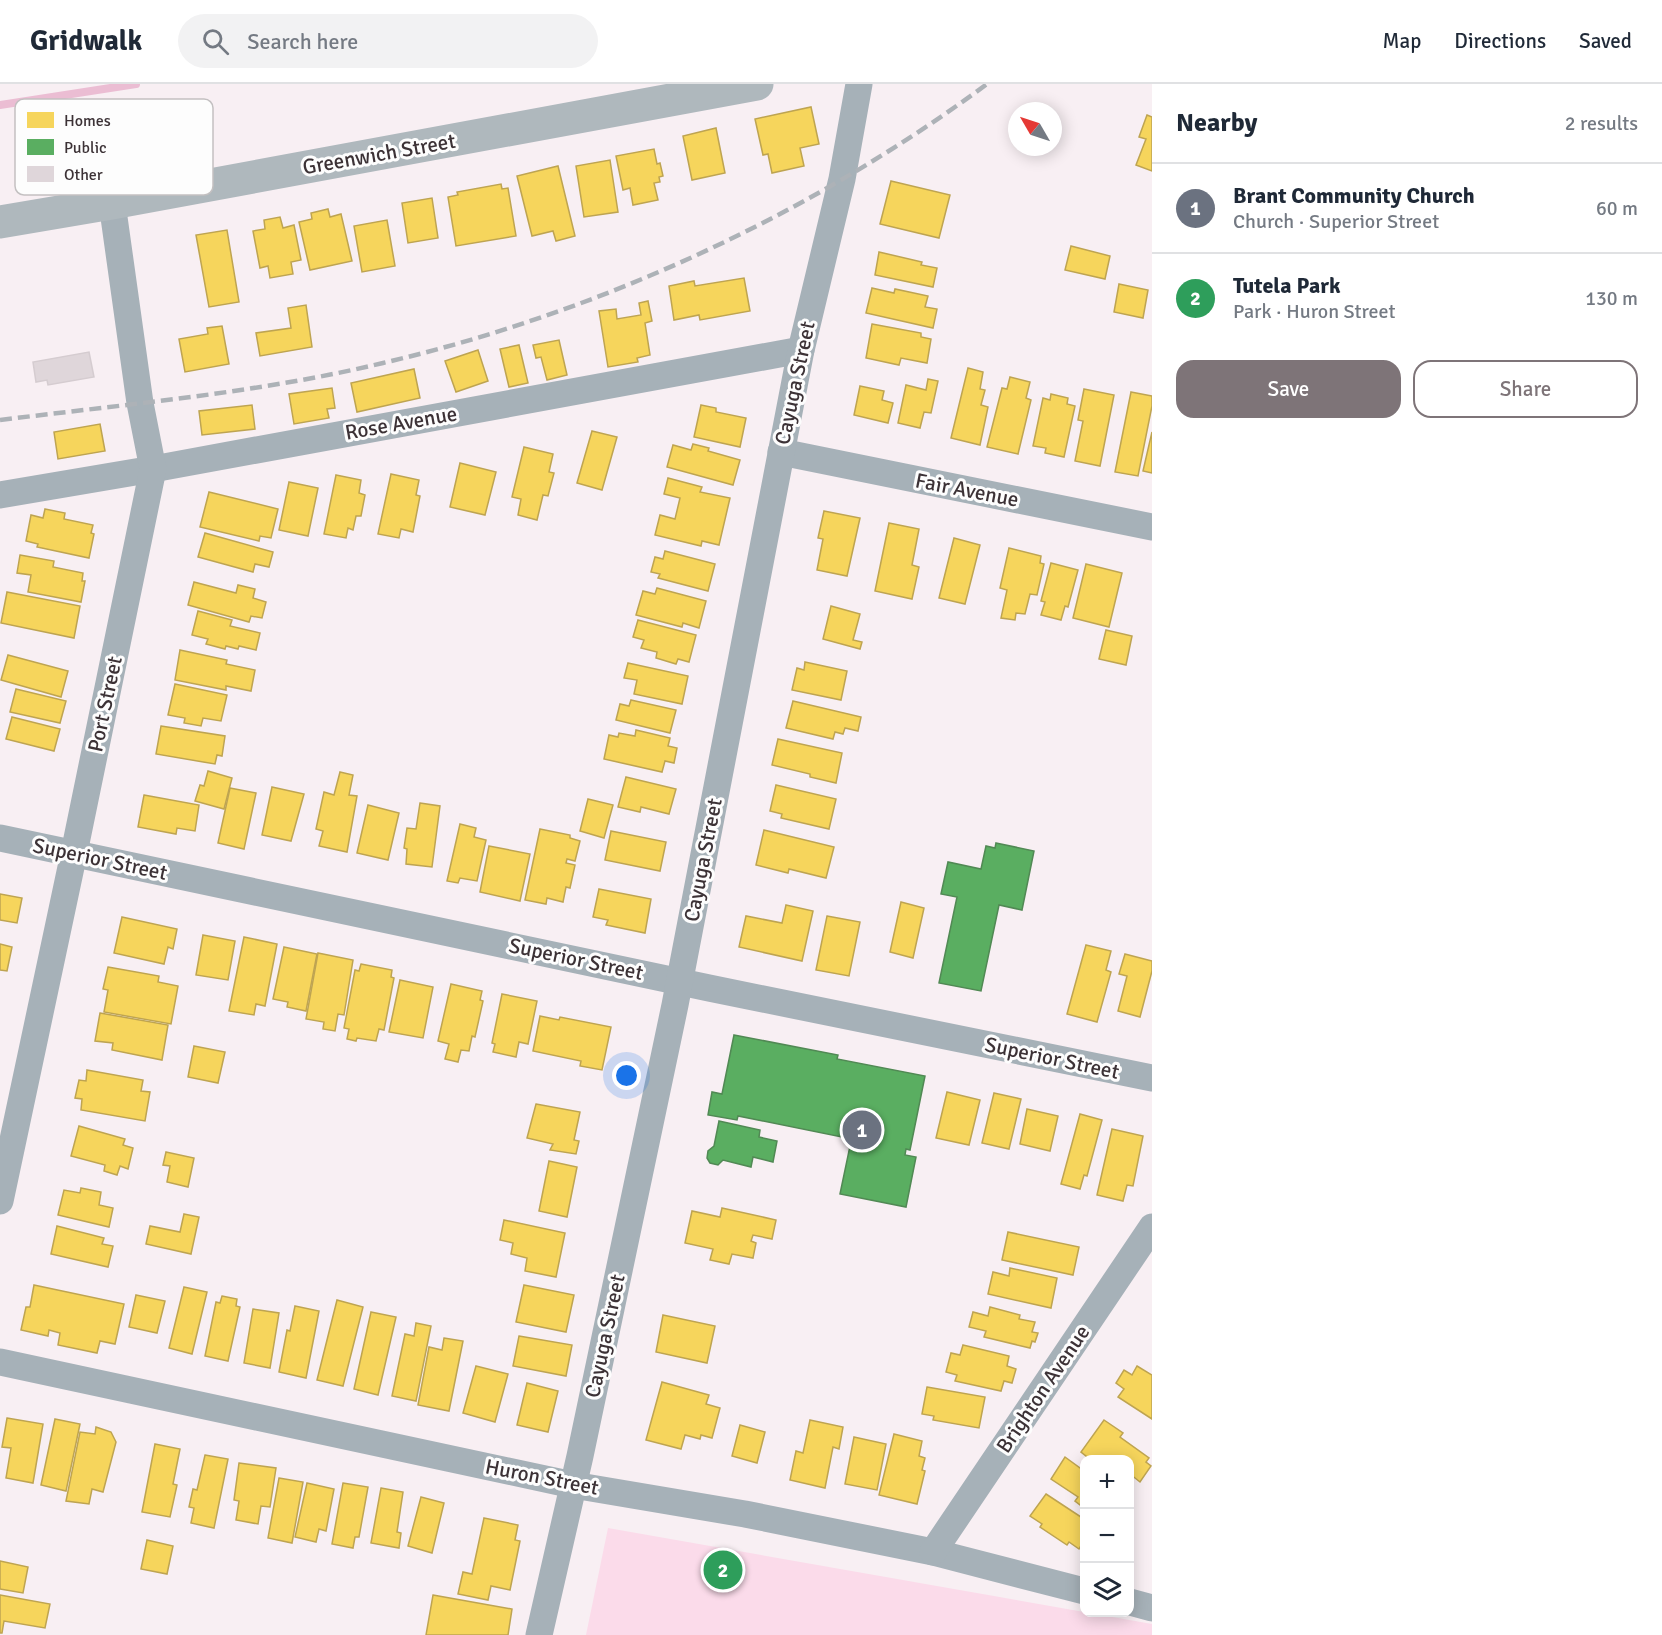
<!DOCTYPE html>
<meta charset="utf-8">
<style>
body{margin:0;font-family:Signika,sans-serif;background:#f2f2f3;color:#1f2937}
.controls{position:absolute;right:18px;bottom:18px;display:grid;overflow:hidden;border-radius:12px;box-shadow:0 3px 15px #0003}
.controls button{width:54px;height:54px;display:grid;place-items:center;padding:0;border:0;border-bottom:2px solid #e0e1e3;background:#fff;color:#1f2937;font:30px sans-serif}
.compass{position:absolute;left:1008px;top:18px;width:54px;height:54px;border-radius:50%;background:#fff;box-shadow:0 3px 15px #0003;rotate:309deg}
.you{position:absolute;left:627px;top:992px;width:21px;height:21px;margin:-15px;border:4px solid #fff;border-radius:50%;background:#1a73e8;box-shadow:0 0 0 9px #1a73e833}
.badge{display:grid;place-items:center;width:39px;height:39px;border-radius:50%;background:#7e7478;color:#fff;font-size:20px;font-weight:700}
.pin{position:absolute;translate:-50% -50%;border:3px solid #fff;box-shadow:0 2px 6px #0006}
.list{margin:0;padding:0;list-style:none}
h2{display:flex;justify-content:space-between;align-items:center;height:78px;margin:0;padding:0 24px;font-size:26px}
h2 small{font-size:20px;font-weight:400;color:#747a83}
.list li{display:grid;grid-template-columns:39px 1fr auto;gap:18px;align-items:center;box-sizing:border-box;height:90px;padding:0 24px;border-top:2px solid #e0e1e3}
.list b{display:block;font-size:22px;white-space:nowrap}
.list p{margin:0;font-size:20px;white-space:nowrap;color:#747a83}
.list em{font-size:20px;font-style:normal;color:#747a83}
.actions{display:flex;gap:12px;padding:18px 24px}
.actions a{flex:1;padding:14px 0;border:2px solid #7e7478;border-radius:18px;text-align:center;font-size:21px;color:#7e7478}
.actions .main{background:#7e7478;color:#fff}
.icon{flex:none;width:33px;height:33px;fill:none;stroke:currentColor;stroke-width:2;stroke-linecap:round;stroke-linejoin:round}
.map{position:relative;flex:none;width:1152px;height:1551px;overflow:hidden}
header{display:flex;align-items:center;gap:36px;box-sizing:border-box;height:84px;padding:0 30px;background:#fff;border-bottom:2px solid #e0e1e3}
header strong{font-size:28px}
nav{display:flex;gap:33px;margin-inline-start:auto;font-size:21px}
.search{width:420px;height:54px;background:#f2f2f3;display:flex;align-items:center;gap:15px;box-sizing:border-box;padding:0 21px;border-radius:33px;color:#747a83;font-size:22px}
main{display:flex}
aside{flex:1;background:#fff}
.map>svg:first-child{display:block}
.green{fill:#fbdbea}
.homes{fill:#f6d55c;stroke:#bea451;stroke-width:1.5}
.public{fill:#5aae61;stroke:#518954;stroke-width:1.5}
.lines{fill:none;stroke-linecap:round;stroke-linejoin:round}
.stream{stroke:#ebbdd3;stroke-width:8}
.building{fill:#dfd6da;stroke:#d5ccd0;stroke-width:1.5}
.street{stroke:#a6b1b8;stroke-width:27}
.secondary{stroke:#afb8bd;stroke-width:33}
.rail{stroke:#adb2b7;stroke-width:4.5;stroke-dasharray:12 6;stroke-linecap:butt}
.labels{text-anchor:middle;stroke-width:6;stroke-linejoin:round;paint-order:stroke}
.street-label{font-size:21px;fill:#3c3236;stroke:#fdfdfd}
.key{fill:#fdfdfd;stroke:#c3c0c1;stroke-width:1.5}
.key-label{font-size:16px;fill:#3c3236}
</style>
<header>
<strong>Gridwalk</strong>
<div class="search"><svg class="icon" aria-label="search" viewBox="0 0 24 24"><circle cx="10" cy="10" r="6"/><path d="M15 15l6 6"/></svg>Search here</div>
<nav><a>Map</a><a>Directions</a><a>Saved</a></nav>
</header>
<main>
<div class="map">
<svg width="1152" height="1551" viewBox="0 0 1152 1551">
<rect width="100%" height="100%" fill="#f8eff3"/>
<path class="green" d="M608,1444L1152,1540V1551H586Z"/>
<g class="homes">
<path d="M811,23L819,60L800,64L804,82L772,89L768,70L763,71L755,35Z"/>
<path d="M1147,31L1152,33V87L1136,81L1146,55L1139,53Z"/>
<path d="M716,44L725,89L692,96L683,52Z"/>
<path d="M654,65L657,80L660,79L663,92L659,93L660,98L654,99L658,116L633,121L630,104L623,106L616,72Z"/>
<path d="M610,76L618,128L584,133L576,82Z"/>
<path d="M558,82L575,152L556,157L553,147L532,152L517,92Z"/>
<path d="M891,97L950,111L939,154L880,140Z"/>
<path d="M501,100L502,105L508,104L516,152L456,162L448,113L458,111L457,108Z"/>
<path d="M432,114L438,154L408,159L402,119Z"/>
<path d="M328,125L330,133L341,130L352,177L310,186L299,138L312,135L311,129Z"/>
<path d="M280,133L283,144L294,141L301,176L291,178L293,190L270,194L268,182L260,184L253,147L265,145L264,136Z"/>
<path d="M387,136L395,182L362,188L354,142Z"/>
<path d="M227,146L239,218L209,223L196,151Z"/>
<path d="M1071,162L1110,172L1105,195L1065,186Z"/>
<path d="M879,168L922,178L921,181L937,184L933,203L875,191Z"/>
<path d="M744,194L750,227L700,236L699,231L674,236L669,202L694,197L695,202Z"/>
<path d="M1119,200L1148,206L1143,234L1114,228Z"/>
<path d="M872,204L894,209L895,205L928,212L925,223L937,225L933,244L866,229Z"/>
<path d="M648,217L652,237L645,239L650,271L637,274L638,278L608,283L599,227L616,225L617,235L641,231L639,219Z"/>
<path d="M306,221L312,263L260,272L256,249L291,244L288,224Z"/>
<path d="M872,240L921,249V253L931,255L927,279L901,274L899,281L866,274Z"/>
<path d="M222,242L229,280L185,288L179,255L208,250L207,244Z"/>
<path d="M559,256L567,291L547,296L541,273L536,274L533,261Z"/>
<path d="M519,261L528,299L509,303L500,265Z"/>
<path d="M478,266L488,297L456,308L445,277Z"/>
<path d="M968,284L983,288L980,305L985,306L981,321L988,323L980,361L951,354Z"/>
<path d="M414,285L420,314L357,328L351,299Z"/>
<path d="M1010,293L1030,298L1026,314L1031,316L1018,370L987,363L1002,304L1007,305Z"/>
<path d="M928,295L938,297L931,329L924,328L920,344L898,339L906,301L926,306Z"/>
<path d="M860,302L884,307L882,316L893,319L888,339L854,331Z"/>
<path d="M332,304L335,324L327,325L329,334L294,340L289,310Z"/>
<path d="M1084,305L1114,311L1100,382L1075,377L1083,337L1078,336Z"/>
<path d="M1131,308L1152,312V322L1138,392L1115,388Z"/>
<path d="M1051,310L1068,314L1067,320L1075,322L1064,373L1045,369L1046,364L1033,362L1043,314L1050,316Z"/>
<path d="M252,321L255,345L202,351L199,327Z"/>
<path d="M701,321L716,324V328L746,334L740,363L694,353Z"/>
<path d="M100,340L105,367L58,375L54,348Z"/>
<path d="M592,347L617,353L602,406L577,399Z"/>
<path d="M1152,348V389L1143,387Z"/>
<path d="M693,360L709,364L708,367L740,376L733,401L667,383L673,361L691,366Z"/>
<path d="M524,363L553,370L549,388L554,389L548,412L543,411L537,436L518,431L521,415L512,413Z"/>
<path d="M460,379L496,388L485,431L450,423Z"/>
<path d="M391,390L419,396L416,411L420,412L413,448L401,445L399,454L378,450Z"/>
<path d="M336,391L361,396L359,409L365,411L361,432H356L353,446L348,444L346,454L324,450Z"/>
<path d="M668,394L702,403L700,408L730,414L719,461L702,457L701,462L655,451L660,431L675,435L680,414L664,410Z"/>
<path d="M289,398L318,404L308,452L279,446Z"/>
<path d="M209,408L278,425L271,454L260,452L259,457L200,443Z"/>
<path d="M45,425L65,429L64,435L93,441L91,449L94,450L89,474L37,463L38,460L26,457L31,431L43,434Z"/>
<path d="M824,427L860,434L847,492L817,486L823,455L818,454Z"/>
<path d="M889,439L919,445L912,481L919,483L912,515L875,507Z"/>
<path d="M205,449L273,468L269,483L255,480L253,488L198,473Z"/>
<path d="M954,454L980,461L965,520L939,514Z"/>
<path d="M1009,464L1041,472L1040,479L1044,480L1037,511L1030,510L1025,530L1016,529L1015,536L1001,534L1007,506L1000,504Z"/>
<path d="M665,467L715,480L708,507L658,494L660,490L651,488L655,473L663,475Z"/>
<path d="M20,471L54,477L53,483L83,489L82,497H85L81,518L28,508L31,491L17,489Z"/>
<path d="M1051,479L1078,486L1068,523L1065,522L1061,536L1041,531L1045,518L1041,517Z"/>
<path d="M1086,480L1122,489L1109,543L1073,534Z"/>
<path d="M194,498L236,509L238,501L255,505L253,514L266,518L262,534L251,532L249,538L188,521Z"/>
<path d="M657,504L706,517L699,544L683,539L682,543L636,531L643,507L655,510Z"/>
<path d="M7,508L80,522L74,554L1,539Z"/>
<path d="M831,522L860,530L853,556L862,558L860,565L823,555Z"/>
<path d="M198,527L232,536L230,542L260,549L256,566L239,562L238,565L226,562L225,565L206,560L208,555L192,551Z"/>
<path d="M638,536L696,551L689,578L678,575L676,580L656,574L657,568L641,564L644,556L633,553Z"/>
<path d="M1106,546L1132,552L1126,581L1099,575Z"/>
<path d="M180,566L227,576L226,580L255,586L251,607L226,602V606L175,596Z"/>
<path d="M8,571L68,587L61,613L1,596Z"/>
<path d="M805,578L847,587L841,616L792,606L797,584L804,586Z"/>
<path d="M628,579L688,592L682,620L634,610L637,596L624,594Z"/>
<path d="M175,600L227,611L221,637L203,634L201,642L184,639L185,634L168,631Z"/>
<path d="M16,605L66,617L60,639L10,628Z"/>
<path d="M631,616L676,626L670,649L616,636L620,620L629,622Z"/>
<path d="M793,617L861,633L858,647L845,644L843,650L835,648L833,655L786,644Z"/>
<path d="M12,633L60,645L54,667L6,655Z"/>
<path d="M161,642L225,652L222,672L217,671L215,680L156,670Z"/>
<path d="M636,646L670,654L668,662L677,664L674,679L665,677L662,688L604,675L609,651L618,653L619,649L635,652Z"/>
<path d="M778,655L842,669L836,699L810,693V690L772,681Z"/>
<path d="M208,687L232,694L224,725L195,717L200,701L204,702Z"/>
<path d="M340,688L353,691L349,711L357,712L347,768L319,762L323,747L316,745L324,708L334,711Z"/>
<path d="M626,693L676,705L669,730L641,723L640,728L618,723Z"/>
<path d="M776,701L836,715L829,745L781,734L782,730L770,727Z"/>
<path d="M272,703L304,710L291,757L262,751Z"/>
<path d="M230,704L256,709L244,765L218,759Z"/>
<path d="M144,711L199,721L195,747L177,744L176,750L138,743Z"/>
<path d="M588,715L613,721L604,754L580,747Z"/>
<path d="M420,719L440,722L432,783L406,780L407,765L404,764L407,744L416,745Z"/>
<path d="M368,721L399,729L388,776L357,769Z"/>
<path d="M460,740L476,744L474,753L486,756L477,797L460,794L458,799L447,797Z"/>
<path d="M540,745L570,751V754L580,757L575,777L567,775L566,779L575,781L570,804L566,803L563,818L547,814L546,820L525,816Z"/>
<path d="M764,746L834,763L826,794L789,785L788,789L756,781Z"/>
<path d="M611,747L666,758L660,787L605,776Z"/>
<path d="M489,762L530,770L520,817L480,808Z"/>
<path d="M599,805L651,815L645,849L606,841L608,836L593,833Z"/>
<path d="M0,810L22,814L17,839L0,836Z"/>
<path d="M901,818L924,824L913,874L890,868Z"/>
<path d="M786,821L813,827L802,877L739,863L746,832L782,839Z"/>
<path d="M827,832L860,838L849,892L816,886Z"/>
<path d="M122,833L177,845L173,865L168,863L164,880L114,869Z"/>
<path d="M203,851L235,857L228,896L196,891Z"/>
<path d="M244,853L277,860L265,922L256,920L254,931L229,927Z"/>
<path d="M0,860L12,863L7,887L0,886Z"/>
<path d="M1086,861L1111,867L1106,886L1111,888L1097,938L1067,930Z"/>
<path d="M284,863L317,870L306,927L287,923L288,918L273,915Z"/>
<path d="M318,869L353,876L344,931L338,930L335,947L323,945L324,938L306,935Z"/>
<path d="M1125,870L1152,877V887L1140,933L1118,927L1127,892L1119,890Z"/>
<path d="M361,880L392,886L391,893L394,894L384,946L379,945L376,957L357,954L356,957L347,955L349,945L344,944L355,886L359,887Z"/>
<path d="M108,883L159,892L158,898L178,902L171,940L104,928L108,906L103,905Z"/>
<path d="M400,896L433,903L423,954L389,948Z"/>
<path d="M451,900L482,907L480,916L483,917L475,953L472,952L469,967L461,966L458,978L445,975L449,960L438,957Z"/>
<path d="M502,910L537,917L528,960L519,958L516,973L493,968L495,960L492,959Z"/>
<path d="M100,929L168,941L162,976L112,966L113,959L95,957Z"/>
<path d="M540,932L559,936L560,933L611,943L602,986L580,982L581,977L533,967Z"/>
<path d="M194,962L225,968L218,999L188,993Z"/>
<path d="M87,986L143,996L141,1007L150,1008L145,1037L81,1026L82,1015L75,1014L79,996L86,997Z"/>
<path d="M947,1008L980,1016L969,1061L936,1054Z"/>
<path d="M994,1009L1021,1015L1009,1065L982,1059Z"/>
<path d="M536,1020L580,1028L574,1056L579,1057L576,1070L550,1066L553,1060L527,1054Z"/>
<path d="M1027,1025L1058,1032L1050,1067L1020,1060Z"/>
<path d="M1080,1030L1102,1036L1087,1092L1084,1091L1080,1105L1061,1100Z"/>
<path d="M79,1042L125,1055L123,1061L133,1064L128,1085L120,1082L117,1091L104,1087L105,1081L71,1072Z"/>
<path d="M1112,1045L1143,1052L1133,1102L1127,1101L1123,1117L1097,1111Z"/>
<path d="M166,1068L194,1074L188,1103L167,1098L170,1082L163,1081Z"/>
<path d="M549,1077L577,1083L567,1133L539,1127Z"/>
<path d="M81,1104L101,1108L99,1121L113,1124L109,1143L58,1131L64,1106L80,1109Z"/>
<path d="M722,1124L776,1136L772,1155L753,1151L751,1157L756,1159L753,1174L732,1170L729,1180L710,1176L713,1165L685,1159L692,1127L720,1133Z"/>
<path d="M184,1130L199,1133L191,1170L146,1160L150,1142L180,1148Z"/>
<path d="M504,1136L565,1149L556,1193L525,1187L527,1174L511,1170L513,1159L500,1156Z"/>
<path d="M57,1142L104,1154L102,1160L113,1162L108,1183L51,1170Z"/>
<path d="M1008,1148L1079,1163L1073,1191L1002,1176Z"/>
<path d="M1010,1184L1057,1194L1051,1224L988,1210L993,1188L1009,1192Z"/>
<path d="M34,1201L124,1220L115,1260L100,1257L97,1269L58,1261L60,1249L49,1246L48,1252L21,1246L26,1223H30Z"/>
<path d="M524,1201L574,1211L566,1248L516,1238Z"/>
<path d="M184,1203L207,1208L192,1270L169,1264Z"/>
<path d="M136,1211L165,1217L157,1249L129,1243Z"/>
<path d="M222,1212L237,1215L236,1222L240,1223L228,1277L205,1272L216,1218L220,1219Z"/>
<path d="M337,1216L363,1223L343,1302L317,1296Z"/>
<path d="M295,1222L319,1227L306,1294L279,1288L287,1246L290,1247Z"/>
<path d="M990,1223L1020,1231L1019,1235L1035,1238L1032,1248L1038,1249L1035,1258L1032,1257L1030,1264L984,1253L986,1247L969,1243L973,1228L988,1232Z"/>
<path d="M253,1225L279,1229L270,1284L244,1279Z"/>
<path d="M371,1228L396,1233L378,1311L354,1305Z"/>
<path d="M663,1231L715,1242L707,1279L656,1268Z"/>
<path d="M416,1239L431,1242L416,1317L392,1312L405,1250L414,1252Z"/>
<path d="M519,1252L572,1261L566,1292L513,1282Z"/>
<path d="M444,1254L463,1257L449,1327L418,1321L429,1263L442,1266Z"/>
<path d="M963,1261L1009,1272L1007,1282L1016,1285L1012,1299L1004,1297L1001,1307L955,1297L957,1291L946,1288L951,1269L960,1271Z"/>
<path d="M476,1282L508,1290L495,1338L463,1329Z"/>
<path d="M1137,1282L1152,1291V1335L1118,1313L1124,1305L1116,1299L1124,1286L1132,1291Z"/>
<path d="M662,1298L709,1311L706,1320L720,1324L712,1354L701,1351L700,1355L685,1351L681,1365L646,1356Z"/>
<path d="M527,1299L558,1307L548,1348L517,1341Z"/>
<path d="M927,1303L985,1313L979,1344L933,1336L934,1332L922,1330Z"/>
<path d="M7,1334L43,1340L33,1399L6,1394L11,1364L2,1363Z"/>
<path d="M55,1335L80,1340L66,1407L41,1401Z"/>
<path d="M810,1336L843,1343L839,1365L833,1363L825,1404L790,1396L796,1367L803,1369Z"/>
<path d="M1104,1336L1123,1349L1120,1353L1149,1374L1146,1378L1151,1382L1140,1398L1130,1390V1376H1091L1081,1368Z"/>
<path d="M740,1341L765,1348L757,1379L732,1372Z"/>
<path d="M96,1343L111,1348L116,1358L103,1408L92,1405L89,1420L66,1417L80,1348L95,1350Z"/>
<path d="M894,1350L922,1357L919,1372L925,1374L922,1386L925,1387L917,1420L879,1411Z"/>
<path d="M854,1353L886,1360L877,1406L845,1400Z"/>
<path d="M155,1360L180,1365L173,1400L177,1401L170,1433L142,1428Z"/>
<path d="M205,1371L228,1375L214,1444L191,1439L194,1424L189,1423L193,1405L197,1406Z"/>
<path d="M1065,1373L1084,1387V1424L1075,1417L1078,1413L1051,1395Z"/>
<path d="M239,1379L276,1384L270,1423L261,1422L258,1440L236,1436L239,1417L234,1416Z"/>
<path d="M279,1394L303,1398L292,1459L268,1454Z"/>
<path d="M307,1399L334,1405L326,1447L319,1445L316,1458L295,1453Z"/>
<path d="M343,1399L368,1403L359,1453H355L353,1464L332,1460Z"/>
<path d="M381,1404L403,1408L397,1448L401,1449L399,1464L371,1459Z"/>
<path d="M1046,1410L1084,1435V1456L1079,1465L1069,1458L1067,1461L1040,1443L1042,1440L1030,1432Z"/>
<path d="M421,1413L444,1419L432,1469L408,1462Z"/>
<path d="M484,1434L518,1441L515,1456L520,1457L510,1506L491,1502L488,1516L458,1510L463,1488L472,1490Z"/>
<path d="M147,1456L173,1462L167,1490L141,1485Z"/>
<path d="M0,1477L28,1483L23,1509L0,1505Z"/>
<path d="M0,1511L50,1520L45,1544L4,1537L2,1549H0Z"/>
<path d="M433,1511L512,1525L508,1551H426Z"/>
</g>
<g class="public">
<path d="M996,759L1034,767L1022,826L999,821L981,907L939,899L957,813L941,810L948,778L981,785L986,762L995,764Z"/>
<path d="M734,951L838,971L837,975L925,992L910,1066L906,1065L905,1071L916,1073L906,1123L840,1110L850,1062L856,1063L857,1056L738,1032L737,1036L708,1031L712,1008L722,1010Z"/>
<path d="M719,1037L760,1046L759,1053L777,1057L773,1078L753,1073L751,1083L723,1076L718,1081L710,1079L707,1074L708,1067L714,1062Z"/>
</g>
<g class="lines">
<path class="stream" d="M0,21L136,0"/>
</g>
<path class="building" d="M89,268L94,293L48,301L47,296L36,298L33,278Z"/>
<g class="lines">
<g class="street">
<path d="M781,368L1152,443"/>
<path d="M0,411L153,385L801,266"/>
<path d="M0,754L709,904L1152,994"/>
<path d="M0,1117L74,769L153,385L140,319L112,119"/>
<path d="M0,1278L573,1401L745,1430L933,1468L1084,1507"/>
<path d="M933,1468L1152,1143"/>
<path d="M1130,1518L1152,1524"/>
<path d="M539,1551L580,1372L675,921L801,266L842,95L859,0"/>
</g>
<path class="secondary" d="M0,138L112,119L757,0"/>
<path class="rail" d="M0,336C128,320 258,309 383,279C600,228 808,132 987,0"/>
</g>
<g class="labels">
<g class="street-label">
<text transform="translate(379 70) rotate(-10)" y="7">Greenwich Street</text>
<text transform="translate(795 299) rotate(-78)" y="7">Cayuga Street</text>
<text transform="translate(401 339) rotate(-10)" y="7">Rose Avenue</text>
<text transform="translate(967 406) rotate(11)" y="7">Fair Avenue</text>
<text transform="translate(105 620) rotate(-78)" y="7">Port Street</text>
<text transform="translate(100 775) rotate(12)" y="7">Superior Street</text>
<text transform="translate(703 776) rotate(-79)" y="7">Cayuga Street</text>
<text transform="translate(576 875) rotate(12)" y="7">Superior Street</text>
<text transform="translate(1052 974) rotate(12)" y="7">Superior Street</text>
<text transform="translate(605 1252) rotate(-78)" y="7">Cayuga Street</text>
<text transform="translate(1043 1305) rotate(-56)" y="7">Brighton Avenue</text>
<text transform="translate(542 1393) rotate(11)" y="7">Huron Street</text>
</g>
</g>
<rect x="15" y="15" width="198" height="96" rx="9" class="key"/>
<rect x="27" y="28" width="27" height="16" fill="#f6d55c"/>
<rect x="27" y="55" width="27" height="16" fill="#5aae61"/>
<rect x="27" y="82" width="27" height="16" fill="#dfd6da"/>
<g class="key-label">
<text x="64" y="42">Homes</text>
<text x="64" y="69">Public</text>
<text x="64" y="96">Other</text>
</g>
</svg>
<div class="controls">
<button>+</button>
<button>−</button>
<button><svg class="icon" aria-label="layers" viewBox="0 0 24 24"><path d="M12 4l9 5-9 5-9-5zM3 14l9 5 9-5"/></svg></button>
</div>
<svg class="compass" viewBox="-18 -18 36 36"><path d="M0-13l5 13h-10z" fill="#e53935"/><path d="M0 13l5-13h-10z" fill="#747a83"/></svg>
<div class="you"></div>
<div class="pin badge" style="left:862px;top:1046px;background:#6b7280">1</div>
<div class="pin badge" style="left:723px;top:1486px;background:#2e9e5b">2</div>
</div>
<aside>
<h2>Nearby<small>2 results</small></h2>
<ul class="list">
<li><span class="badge" style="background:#6b7280">1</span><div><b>Brant Community Church</b><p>Church · Superior Street</p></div><em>60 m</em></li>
<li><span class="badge" style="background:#2e9e5b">2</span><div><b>Tutela Park</b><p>Park · Huron Street</p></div><em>130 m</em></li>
</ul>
<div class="actions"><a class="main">Save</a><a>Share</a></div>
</aside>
</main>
